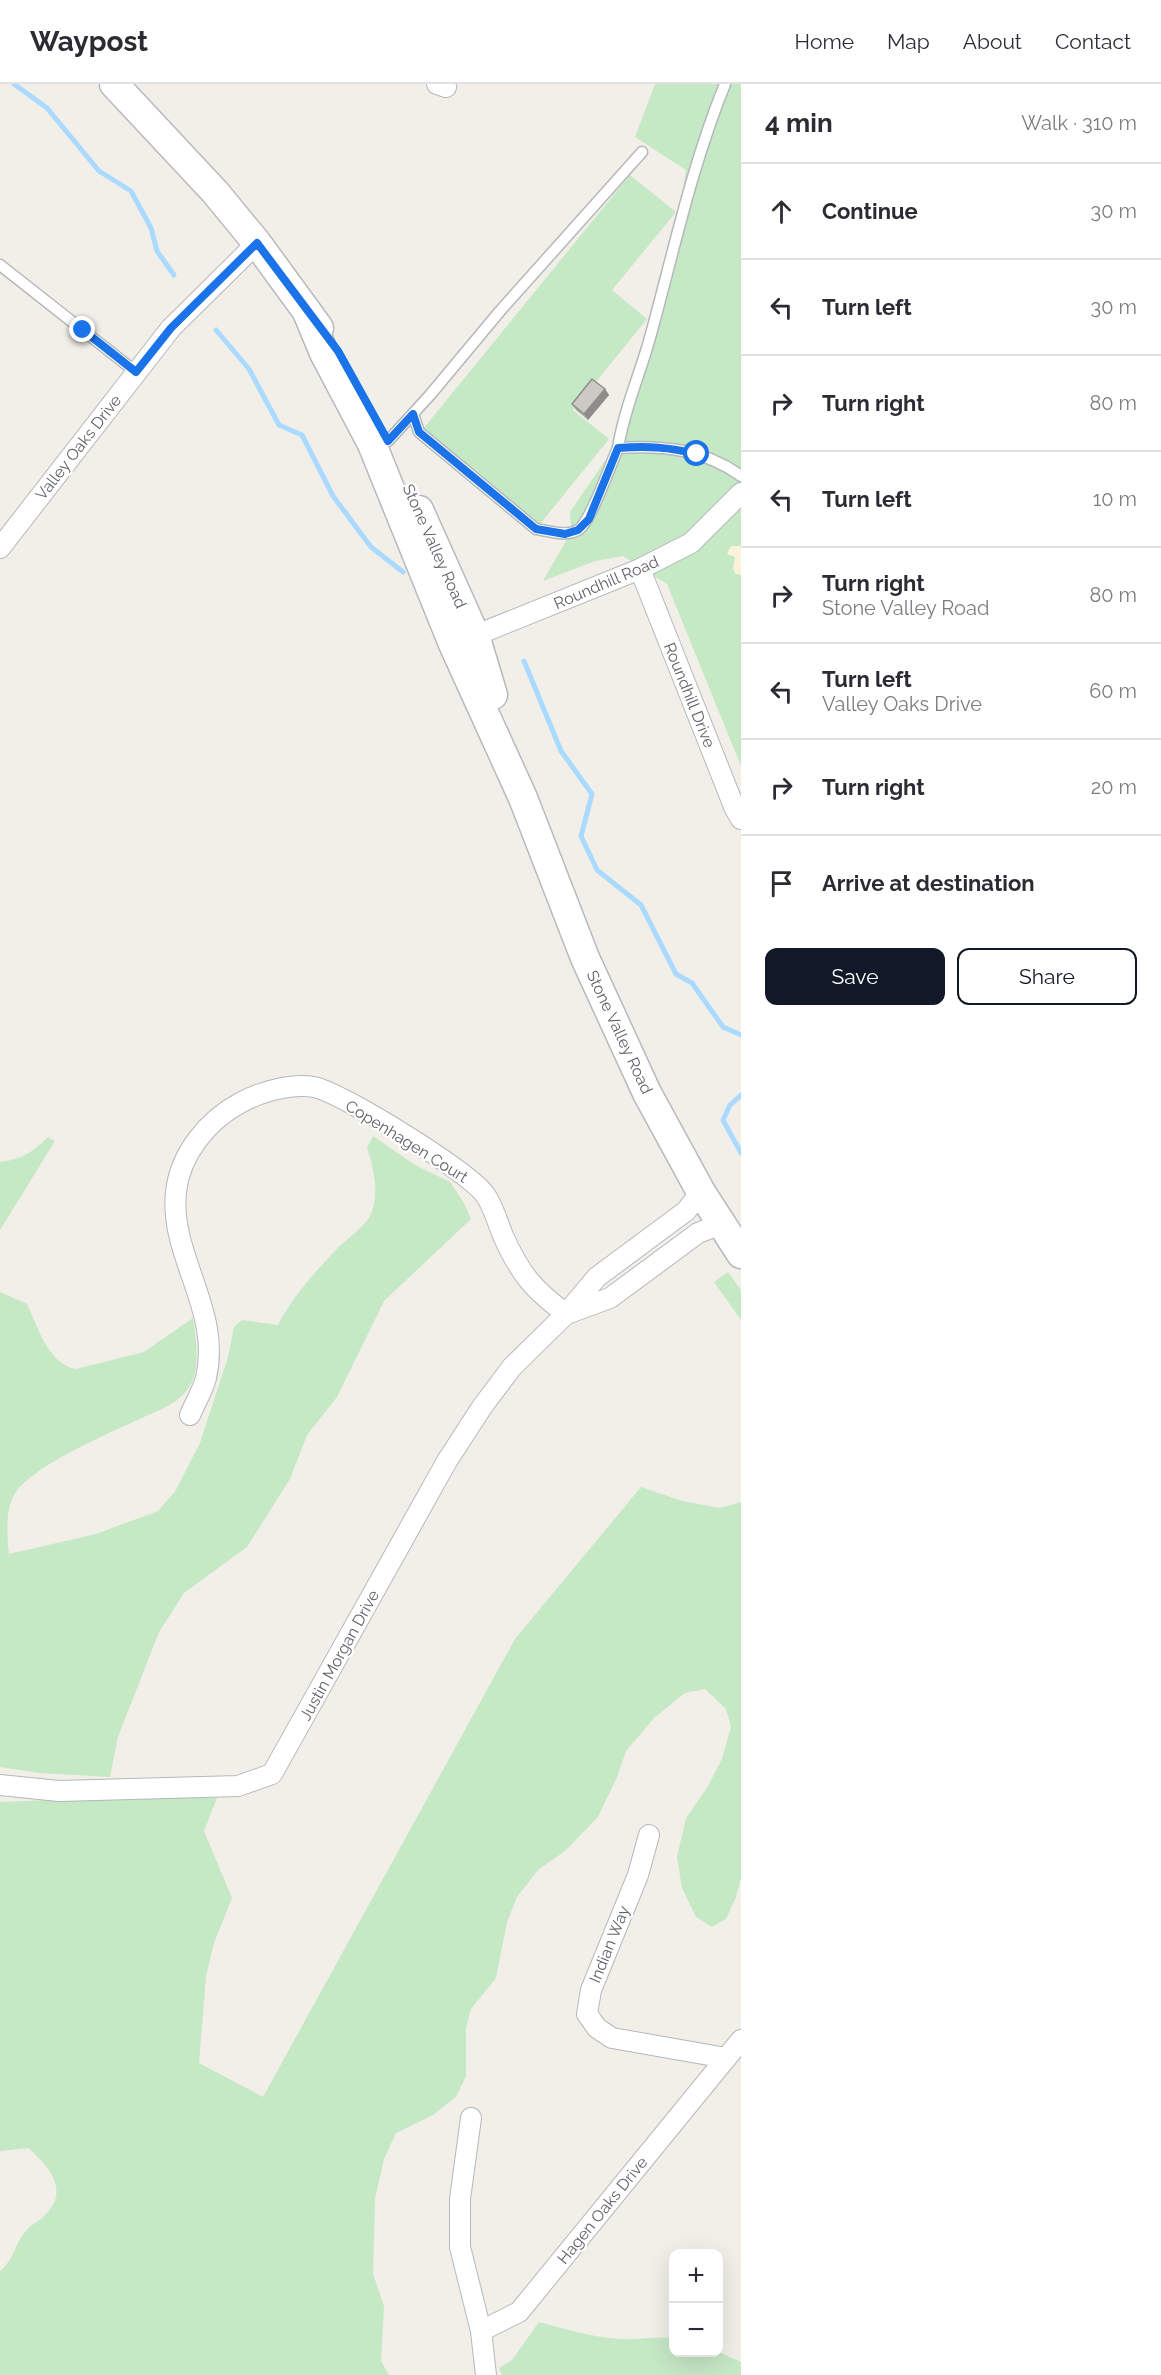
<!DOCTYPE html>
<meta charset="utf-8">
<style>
body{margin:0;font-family:Raleway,sans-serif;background:#f7f7f7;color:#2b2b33}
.controls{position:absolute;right:18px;bottom:18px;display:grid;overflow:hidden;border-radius:12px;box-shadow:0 6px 24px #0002}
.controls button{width:54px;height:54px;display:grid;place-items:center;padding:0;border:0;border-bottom:2px solid #e1e1e2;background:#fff;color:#2b2b33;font:30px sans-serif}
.stop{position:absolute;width:18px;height:18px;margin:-14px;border:4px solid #1a73e8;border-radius:50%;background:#fff}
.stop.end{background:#1a73e8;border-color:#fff;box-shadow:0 2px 6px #0008}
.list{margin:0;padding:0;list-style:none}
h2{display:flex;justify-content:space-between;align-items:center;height:78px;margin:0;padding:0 24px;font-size:26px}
h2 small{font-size:20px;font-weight:400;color:#7c7c81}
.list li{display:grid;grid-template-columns:39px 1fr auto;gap:18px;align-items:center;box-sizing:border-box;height:96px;padding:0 24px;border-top:2px solid #e1e1e2}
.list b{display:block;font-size:22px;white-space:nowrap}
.list p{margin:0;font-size:20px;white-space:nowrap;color:#7c7c81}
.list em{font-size:20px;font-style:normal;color:#7c7c81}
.actions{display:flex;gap:12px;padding:18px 24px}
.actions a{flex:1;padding:14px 0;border:2px solid #111827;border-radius:12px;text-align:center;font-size:21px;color:#111827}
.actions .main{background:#111827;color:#fff}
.icon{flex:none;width:33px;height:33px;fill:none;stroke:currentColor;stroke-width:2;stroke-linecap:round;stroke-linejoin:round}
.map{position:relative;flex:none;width:741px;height:2291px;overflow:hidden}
header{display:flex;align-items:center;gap:36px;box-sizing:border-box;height:84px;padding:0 30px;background:#fff;border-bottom:2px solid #e1e1e2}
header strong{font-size:28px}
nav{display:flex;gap:33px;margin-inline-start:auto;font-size:21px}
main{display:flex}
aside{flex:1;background:#fff}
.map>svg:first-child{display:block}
.green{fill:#c5e8c5}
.sand{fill:#fbf3d9}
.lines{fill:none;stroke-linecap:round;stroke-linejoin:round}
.stream{stroke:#aadaff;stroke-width:5}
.lane-casing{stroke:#b5b8bc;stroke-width:13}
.street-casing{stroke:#b5b8bc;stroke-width:22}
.secondary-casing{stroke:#b6babf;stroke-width:31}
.lane{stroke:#fff;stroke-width:10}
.street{stroke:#fff;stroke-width:20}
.secondary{stroke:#fff;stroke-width:28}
.wall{fill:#afaea9}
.shaded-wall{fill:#8f8d8a}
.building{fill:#cccac5;stroke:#8f8d8a;stroke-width:1.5}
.route{stroke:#1a73e8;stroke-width:8}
.labels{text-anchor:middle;stroke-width:4.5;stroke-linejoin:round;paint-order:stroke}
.street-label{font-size:16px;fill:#5f6368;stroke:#fff}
</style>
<header>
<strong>Waypost</strong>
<nav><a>Home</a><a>Map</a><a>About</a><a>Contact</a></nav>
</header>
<main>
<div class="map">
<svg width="741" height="2291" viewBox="0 0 741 2291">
<rect width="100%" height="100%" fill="#f1efe8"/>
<g class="green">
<path d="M655,0H741V682L667,500L623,472L595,477L543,497L566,457L571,443L570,428L611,368L674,160L686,86L635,53Z"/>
<path d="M630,91L676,128L612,206L647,235L573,326L609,355L540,440L423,345Z"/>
<path d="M373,1052L415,1081L450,1098L464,1119L471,1135L384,1217L337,1313L307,1351L290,1395L247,1463L184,1509L159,1548L118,1653L110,1693L40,1689L0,1683V1208L27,1220C38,1243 48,1280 76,1285L144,1268L193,1234C196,1254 200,1278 192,1298C184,1316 163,1325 146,1332C114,1347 30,1382 14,1411C5,1428 7,1452 9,1470L96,1450L158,1427L176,1406L200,1359L228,1273L234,1243L242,1236L278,1241C293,1212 315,1188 337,1165C346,1156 365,1142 370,1132C380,1111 374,1085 367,1064Z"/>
<path d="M48,1053L55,1057L0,1146V1078C21,1076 33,1068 48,1053Z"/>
<path d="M728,1188L741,1206V1236L714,1198Z"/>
<path d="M641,1403L682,1417L720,1424L741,1418V1794L736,1813L726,1835L712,1843L696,1833L682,1804L677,1773L686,1734L707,1704L722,1675L731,1643L726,1625L705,1605L685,1609L655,1633L626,1667L617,1693L598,1733L565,1767L538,1786L517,1813L507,1838L496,1894L471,1925L466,1944V1992L456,2013L433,2031L396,2049L384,2075L375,2115L373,2190L384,2222L381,2277L389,2291H0V2187C14,2176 15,2160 25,2148C31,2140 40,2137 46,2130C70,2106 48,2081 28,2064L0,2067V1718L95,1714H217L204,1747L232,1814L214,1859L206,1892L199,1979L263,2013L515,1555Z"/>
<path d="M539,2238C566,2245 594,2254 622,2255C639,2256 656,2252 673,2254L674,2268H719L741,2278V2291H502L499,2284L512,2276Z"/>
</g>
<path class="sand" d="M731,462H741V491L736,490L733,485L735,473L727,470Z"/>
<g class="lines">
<g class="stream">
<path d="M14,0L47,24L99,87L131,107L151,144L157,167L174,191"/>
<path d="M216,246L249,285L279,341L302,351L333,412L371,463L403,488"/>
<path d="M524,577L561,667L592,710L581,752L597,786L641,821L676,890L692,899L723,943L741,951"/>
<path d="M741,1011L730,1021L723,1036L741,1069"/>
</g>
<defs>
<g id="lane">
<path d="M725,0C692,81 674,166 651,250C641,288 624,325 618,364C662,361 704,365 741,392"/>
<path d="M0,181L136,288"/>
<path d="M413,330L419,348L536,445C549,447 566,453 578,446C591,438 610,381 618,364"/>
<path d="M388,357L430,311L500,227L642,68"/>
</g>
<g id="street">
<path d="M437,0L446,3"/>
<path d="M0,464L171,244L257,159"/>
<path d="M640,485L735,725L741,735"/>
<path d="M464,556L640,485L691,459L741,409"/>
<path d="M569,1229L610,1214L698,1149L721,1140"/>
<path d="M190,1331C195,1319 203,1306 206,1294C222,1226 169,1172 176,1108C180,1070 208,1036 240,1019C260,1008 291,999 314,1003C341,1008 473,1090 486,1112C494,1124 498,1140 504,1154C521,1191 533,1205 566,1230"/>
<path d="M0,1701L59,1707L238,1702L272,1690L447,1377L482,1323L512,1283L566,1230L597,1193L686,1127L701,1108"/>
<path d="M649,1751L638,1791L591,1906L587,1930L597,1944L612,1954L726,1974"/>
<path d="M471,2034L460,2115V2163L481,2247L486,2291"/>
<path d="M481,2247L519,2228L741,1956"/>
</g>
<g id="secondary">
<path d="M114,0L215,108L257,159L319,244"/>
<path d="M307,228L324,269L372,360L453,560L523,714L585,874L647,1009L701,1108L741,1170"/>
<path d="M419,426L475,551L493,611"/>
</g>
</defs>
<use href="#lane" class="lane-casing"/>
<use href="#street" class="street-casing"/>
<use href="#secondary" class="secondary-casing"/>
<use href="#lane" class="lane"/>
<use href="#street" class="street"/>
<use href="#secondary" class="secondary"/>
</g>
<path class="wall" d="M605,305L609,311L588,336L576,326L572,320Z"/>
<path class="shaded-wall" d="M605,305L609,311L588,336L584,330Z"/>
<path class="building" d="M592,295L605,305L584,330L572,320Z"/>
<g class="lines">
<path class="route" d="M83,246L136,288L171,244L257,159L338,267L388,357L413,330L419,348L536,445L565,450L578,446L589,435L618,364C648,362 668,363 697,370"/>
</g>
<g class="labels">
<g class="street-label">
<text transform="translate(78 363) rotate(-52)" y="6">Valley Oaks Drive</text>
<text transform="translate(435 462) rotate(66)" y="6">Stone Valley Road</text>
<text transform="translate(606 498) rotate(-23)" y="6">Roundhill Road</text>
<text transform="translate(690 611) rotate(68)" y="6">Roundhill Drive</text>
<text transform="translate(620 948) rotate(65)" y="6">Stone Valley Road</text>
<text transform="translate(407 1057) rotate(32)" y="6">Copenhagen Court</text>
<text transform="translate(339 1571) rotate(-61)" y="6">Justin Morgan Drive</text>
<text transform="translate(609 1860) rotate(-68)" y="6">Indian Way</text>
<text transform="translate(602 2126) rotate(-51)" y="6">Hagen Oaks Drive</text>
</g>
</g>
</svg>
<div class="controls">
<button>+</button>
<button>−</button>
</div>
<div class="stop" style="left:697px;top:370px"></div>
<div class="stop end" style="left:83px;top:246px"></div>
</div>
<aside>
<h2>4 min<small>Walk · 310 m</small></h2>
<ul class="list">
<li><svg class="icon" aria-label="ahead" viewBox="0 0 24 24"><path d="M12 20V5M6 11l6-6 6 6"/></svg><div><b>Continue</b></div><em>30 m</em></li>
<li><svg class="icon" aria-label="left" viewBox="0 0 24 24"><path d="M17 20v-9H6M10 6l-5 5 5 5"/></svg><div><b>Turn left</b></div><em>30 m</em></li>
<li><svg class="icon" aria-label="right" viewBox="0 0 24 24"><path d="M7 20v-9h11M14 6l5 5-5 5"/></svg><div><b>Turn right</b></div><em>80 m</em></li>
<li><svg class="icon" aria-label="left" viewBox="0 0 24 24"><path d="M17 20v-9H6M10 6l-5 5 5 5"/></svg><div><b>Turn left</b></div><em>10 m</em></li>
<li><svg class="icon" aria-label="right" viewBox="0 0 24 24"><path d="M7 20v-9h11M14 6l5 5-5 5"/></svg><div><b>Turn right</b><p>Stone Valley Road</p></div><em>80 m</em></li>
<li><svg class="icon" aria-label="left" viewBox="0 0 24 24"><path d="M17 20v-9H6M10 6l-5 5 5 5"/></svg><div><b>Turn left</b><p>Valley Oaks Drive</p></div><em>60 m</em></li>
<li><svg class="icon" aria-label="right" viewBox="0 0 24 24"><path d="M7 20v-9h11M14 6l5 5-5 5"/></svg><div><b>Turn right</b></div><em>20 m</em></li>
<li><svg class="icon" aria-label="arrive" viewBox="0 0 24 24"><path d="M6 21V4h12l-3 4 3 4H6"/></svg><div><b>Arrive at destination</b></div></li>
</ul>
<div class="actions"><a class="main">Save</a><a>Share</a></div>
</aside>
</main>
